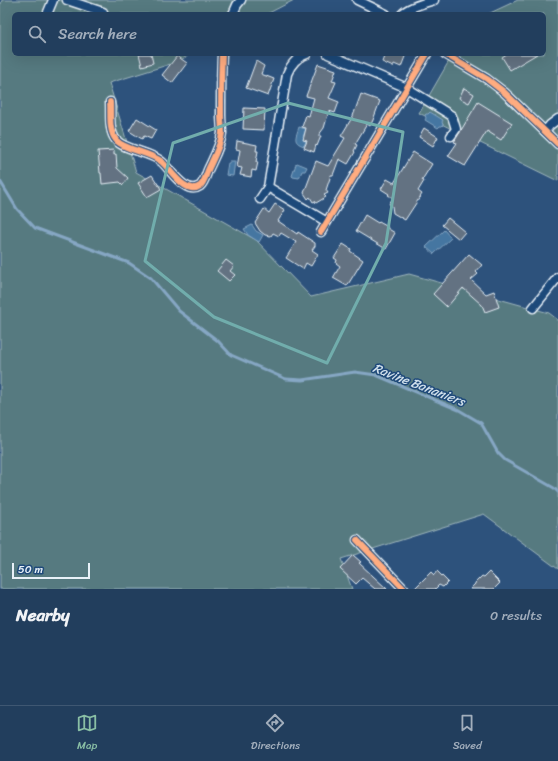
<!DOCTYPE html>
<style>
body{margin:0;font-family:Sriracha,sans-serif;background:#2e4966;color:#f1f3f6}
.scale{position:absolute;left:12px;bottom:10px;width:78px;box-sizing:border-box;padding-left:4px;border:2px solid #e8f1f8;border-top:0;font-size:11px;line-height:14px;white-space:nowrap;color:#e8f1f8;-webkit-text-stroke:3px #1f4a7a;paint-order:stroke}
.list{margin:0;padding:0;list-style:none}
h2{display:flex;justify-content:space-between;align-items:center;height:52px;margin:0;padding:0 16px;font-size:17px}
h2 small{font-size:13px;font-weight:400;color:#a2aebc}
.icon{flex:none;width:22px;height:22px;fill:none;stroke:currentColor;stroke-width:2;stroke-linecap:round;stroke-linejoin:round}
.map{position:relative;flex:none;width:558px;height:589px;overflow:hidden}
.search{position:absolute;background:#223e5d;box-shadow:0 4px 16px #0002;left:12px;right:12px;top:12px;height:44px;display:flex;align-items:center;gap:10px;box-sizing:border-box;padding:0 14px;border-radius:6px;color:#a2aebc;font-size:15px}
.sheet{height:116px;background:#223e5d}
nav{display:flex;justify-content:space-around;align-items:center;box-sizing:border-box;height:56px;border-top:1px solid #3f5772;background:#223e5d;font-size:11px;color:#a2aebc}
nav a{display:grid;justify-items:center;gap:2px}
nav .on{color:#8abfa5}
.map>svg:first-child{display:block}
.green{fill:#567a80;stroke:#9fb6bc}
.water{fill:#4476a1;stroke:#86a7c4}
.lines{fill:none;stroke-linecap:round;stroke-linejoin:round}
.stream{stroke:#86a7c4;stroke-width:3}
.building{fill:#637282;stroke:#e8f1f8}
.minor-casing{stroke:#e8f1f8;stroke-width:11}
.minor{stroke:#1f4a7a;stroke-width:8}
.cycleway-casing{stroke:#1f4a7a;stroke-width:8}
.cycleway{stroke:#ffac80;stroke-width:6}
.marked{fill:none;stroke:#71adac;stroke-width:3;stroke-linejoin:round}
.labels{text-anchor:middle;stroke-width:3;stroke-linejoin:round;paint-order:stroke}
.water-label{font-size:13px;font-style:italic;fill:#cfdfeb;stroke:#1f4a7a}
</style>
<div class="map">
<svg width="558" height="589" viewBox="0 0 558 589">
<rect width="100%" height="100%" fill="#2d527c"/>
<filter id="ink" filterUnits="userSpaceOnUse"><feTurbulence type="fractalNoise" baseFrequency=".025" numOctaves="2"/><feDisplacementMap in="SourceGraphic" scale="8" xChannelSelector="R" yChannelSelector="G"/><feConvolveMatrix kernelMatrix="1 2 1 2 8 2 1 2 1" color-interpolation-filters="sRGB"/></filter>
<g filter="url(#ink)">
<g class="green">
<path d="M2,0H294L267,14H14V54H191L177,62L109,83L136,172L256,240L311,297L409,274L549,313L558,320V569L484,514L341,559L352,589H0V4H1Z"/>
<path d="M518,0H558V181L419,113L453,54H544V14H488Z"/>
</g>
<g class="water">
<path d="M430,112L443,120L442,122L443,125L442,126H440L438,128L425,120L426,118L425,115L426,114H428Z"/>
<path d="M299,127L306,129L303,137L304,138L307,139L304,146C292,142 296,137 299,127Z"/>
<path d="M230,161H235L233,176L226,175L228,163H230Z"/>
<path d="M297,163L307,167L305,171H302L299,178L293,177L292,176L296,164Z"/>
<path d="M252,225L256,231L263,235L259,242L248,235L244,229Z"/>
<path d="M444,230L451,238L434,254L426,247Z"/>
</g>
<g class="lines">
<path class="stream" d="M0,181L17,209L35,228L129,263L151,278L179,311L218,341L231,355L286,379L302,380L355,372L376,375L459,410L481,423L498,453L505,460L554,488L558,492"/>
</g>
<g class="building">
<path d="M139,54H151L153,63L142,66Z"/>
<path d="M385,54H406L401,67L394,64L393,67L382,62Z"/>
<path d="M507,54H537L510,70L502,57Z"/>
<path d="M177,56L187,63L172,83L162,75Z"/>
<path d="M256,61L264,66L261,74L274,79L268,96L246,88Z"/>
<path d="M318,64L336,70L332,81L336,82L329,98L339,102L335,113L329,111L324,128L318,136H321L317,146L316,145L314,152L304,148L307,141L303,140L306,128L302,127L306,115L309,116L314,98L306,96Z"/>
<path d="M464,88L474,94L469,103L459,98Z"/>
<path d="M361,94L380,101L373,120L370,126L367,124L355,144L357,145L354,151L355,152L348,164L339,159L333,175H331L326,190L328,193L324,195L326,197L316,203L315,201L313,202L310,197L308,199L304,193L316,161L328,166L345,138L341,136L353,116Z"/>
<path d="M478,102L512,123L501,140L487,131L465,166L448,156L457,143L454,142Z"/>
<path d="M244,108L265,109L264,130L243,129Z"/>
<path d="M137,118L156,130L151,139L144,136L142,139L129,131Z"/>
<path d="M424,128L438,137L433,146L419,137Z"/>
<path d="M237,141L257,145L256,151H258L256,162H258L256,171L252,170L251,177L240,175L242,168L237,167L240,150L236,149Z"/>
<path d="M114,150V155L116,154L117,168L128,178L123,185L120,182L102,184L101,173H100L98,151Z"/>
<path d="M413,152L432,164L422,180L424,181L418,191L422,194L405,220L393,213L392,206L389,204L393,198L388,195L389,194L381,189L387,179L394,183Z"/>
<path d="M152,175L161,189L147,197L138,183Z"/>
<path d="M275,204L285,210L278,221L297,234L298,232L315,243V246L312,250L318,254L311,266L306,263L303,269L286,258L296,242L281,233L279,236L273,233L271,236L265,235L260,231L255,223L264,209L269,213Z"/>
<path d="M365,215L378,223L379,222L388,227L387,228L395,233L386,249L356,231Z"/>
<path d="M448,218L465,232L459,239L442,225Z"/>
<path d="M343,244L351,249L350,251L363,260L347,286L333,278L340,266L336,263L337,260L334,258Z"/>
<path d="M469,254L482,265L476,272L478,274L471,280L486,294L494,291L499,307L485,312L482,305L463,288L447,307L433,294Z"/>
<path d="M226,260L234,266L230,271L235,275L229,281L217,271Z"/>
<path d="M353,555L361,562L359,563L387,589H375L362,578L356,584L340,569Z"/>
<path d="M437,571L448,582L443,587L439,585L435,589H414L431,572L434,575Z"/>
<path d="M489,572L500,583L494,589H470L475,584V583L482,576L484,577Z"/>
</g>
<g class="lines">
<defs>
<g id="minor">
<path d="M67,0L103,12"/>
<path d="M357,0L386,14"/>
<path d="M48,12L53,0"/>
<path d="M233,14L237,5L241,0"/>
<path d="M402,14C408,7 425,3 434,0"/>
<path d="M328,54L407,88L452,116L456,129L451,136"/>
<path d="M445,54L487,79L504,92L558,144"/>
<path d="M110,102C111,114 108,130 116,140C124,150 151,152 162,162C171,170 186,196 200,186C204,183 206,175 208,170C213,159 221,145 222,133C222,127 221,121 221,115C221,95 221,74 222,54"/>
<path d="M545,131L550,125L558,119"/>
<path d="M268,187L327,222"/>
<path d="M260,199L268,187L287,74C291,64 297,57 307,54"/>
<path d="M321,232L427,54"/>
<path d="M533,308L558,277"/>
<path d="M357,540L404,589"/>
</g>
</defs>
<use href="#minor" class="minor-casing"/>
<use href="#minor" class="minor"/>
<defs>
<g id="cycleway">
<path d="M445,54L487,79L504,92L558,144"/>
<path d="M110,102C111,114 108,130 116,140C124,150 151,152 162,162C171,170 186,196 200,186C204,183 206,175 208,170C213,159 221,145 222,133C222,127 221,121 221,115C221,95 221,74 222,54"/>
<path d="M321,232L427,54"/>
<path d="M357,540L404,589"/>
</g>
</defs>
<use href="#cycleway" class="cycleway-casing"/>
<use href="#cycleway" class="cycleway"/>
</g>
</g>
<path class="marked" d="M288,103L403,132L386,243L327,363L214,317L145,261L173,143Z"/>
<g class="labels">
<g class="water-label">
<text transform="translate(419 384) rotate(21)" y="5">Ravine Bananiers</text>
</g>
</g>
</svg>
<div class="scale">50 m</div>
<div class="search"><svg class="icon" aria-label="search" viewBox="0 0 24 24"><circle cx="10" cy="10" r="6"/><path d="M15 15l6 6"/></svg>Search here</div>
</div>
<section class="sheet">
<h2>Nearby<small>0 results</small></h2>
<ul class="list">
</ul>
</section>
<nav>
<a class="on"><svg class="icon" aria-label="map" viewBox="0 0 24 24"><path d="M3 6l6-2 6 2 6-2v14l-6 2-6-2-6 2zM9 4v14M15 6v14"/></svg>Map</a>
<a><svg class="icon" aria-label="directions" viewBox="0 0 24 24"><path d="M12 3l9 9-9 9-9-9zM9 14v-3h6M13 9l2 2-2 2"/></svg>Directions</a>
<a><svg class="icon" aria-label="saved" viewBox="0 0 24 24"><path d="M7 4h10v16l-5-4-5 4z"/></svg>Saved</a>
</nav>
